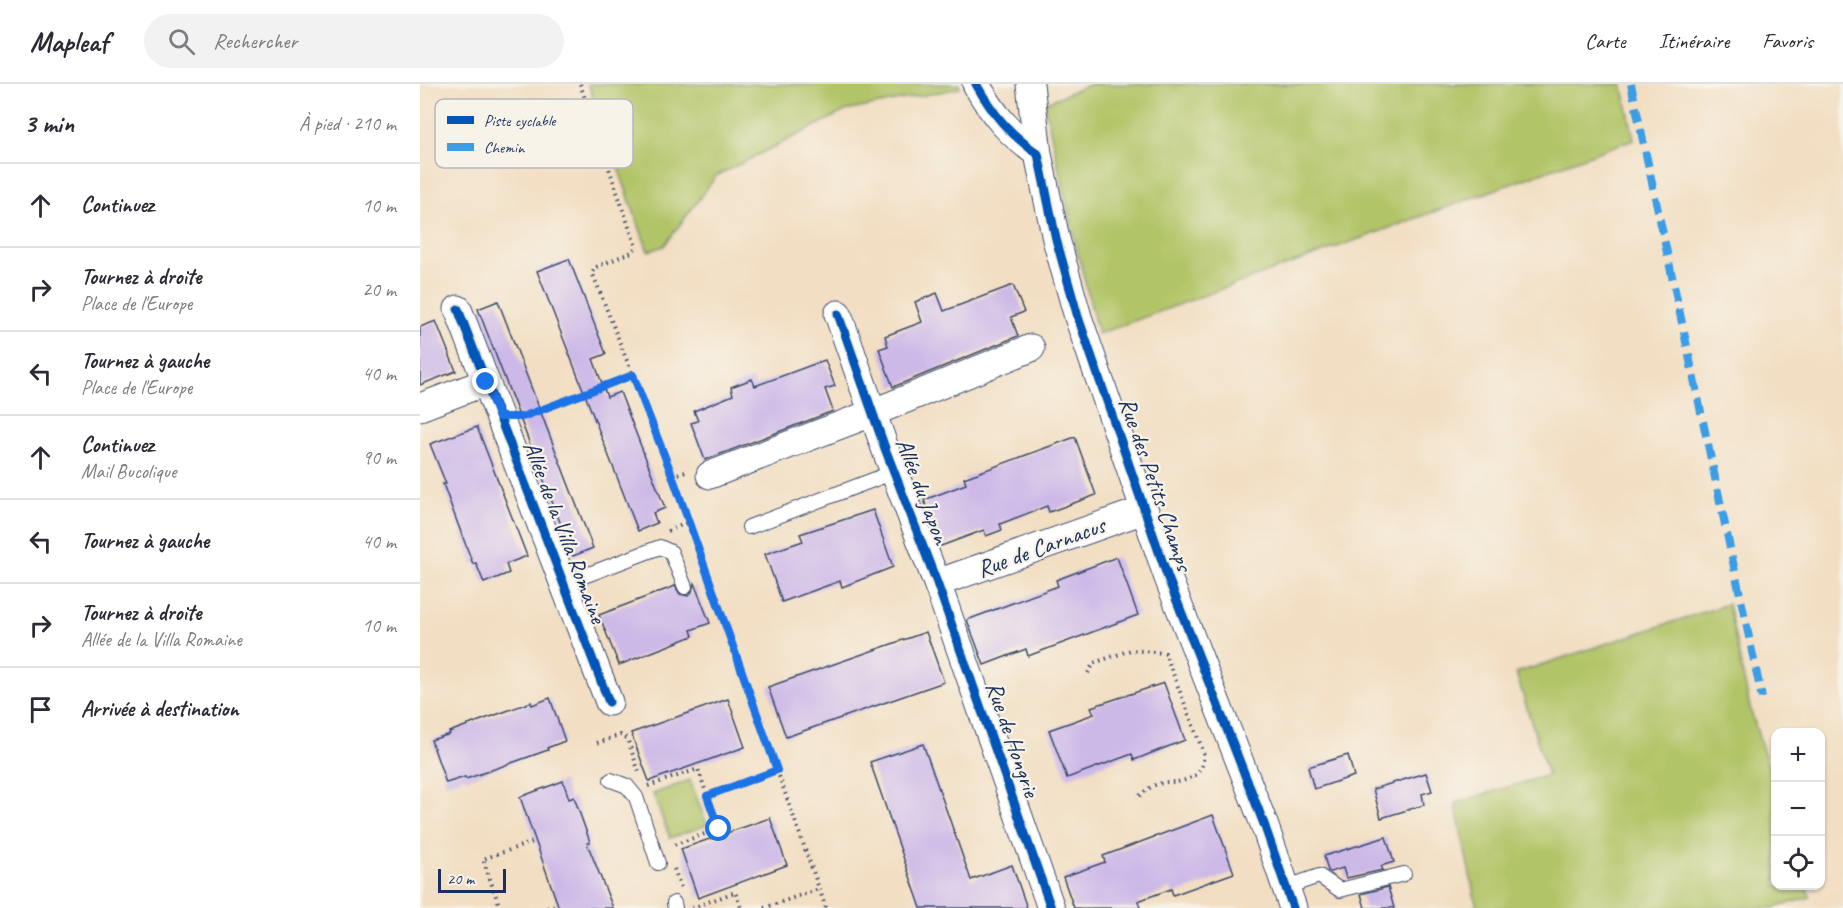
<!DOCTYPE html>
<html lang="fr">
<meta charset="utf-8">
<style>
body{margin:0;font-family:Caveat,sans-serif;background:#f2f2f3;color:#2b2b33}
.controls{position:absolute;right:18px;bottom:18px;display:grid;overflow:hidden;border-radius:12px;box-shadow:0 2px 4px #0004}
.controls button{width:54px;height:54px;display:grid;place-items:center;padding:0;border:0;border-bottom:2px solid #e1e1e2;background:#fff;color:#2b2b33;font:30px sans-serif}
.scale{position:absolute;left:18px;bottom:15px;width:68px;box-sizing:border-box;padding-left:6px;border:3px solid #1b2f5e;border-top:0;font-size:16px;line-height:21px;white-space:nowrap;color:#1b2f5e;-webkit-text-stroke:4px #f7f3e8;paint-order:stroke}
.stop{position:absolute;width:18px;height:18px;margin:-14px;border:4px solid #1a73e8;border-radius:50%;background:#fff}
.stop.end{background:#1a73e8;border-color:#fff;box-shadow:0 2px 6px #0008}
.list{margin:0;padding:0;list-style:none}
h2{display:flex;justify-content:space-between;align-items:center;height:78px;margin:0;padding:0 24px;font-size:26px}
h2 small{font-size:20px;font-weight:400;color:#7c7c81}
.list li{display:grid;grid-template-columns:39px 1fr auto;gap:18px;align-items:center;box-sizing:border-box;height:84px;padding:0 24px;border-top:2px solid #e1e1e2}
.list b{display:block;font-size:22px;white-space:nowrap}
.list p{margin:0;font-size:20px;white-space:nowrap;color:#7c7c81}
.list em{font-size:20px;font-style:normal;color:#7c7c81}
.icon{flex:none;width:33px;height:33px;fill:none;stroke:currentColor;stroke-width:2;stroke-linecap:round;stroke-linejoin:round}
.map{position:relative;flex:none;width:1423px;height:824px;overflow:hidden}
header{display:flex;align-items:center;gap:36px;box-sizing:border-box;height:84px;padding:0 30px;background:#fff;border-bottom:2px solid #e1e1e2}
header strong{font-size:28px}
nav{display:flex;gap:33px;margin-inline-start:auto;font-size:21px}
.search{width:420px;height:54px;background:#f2f2f3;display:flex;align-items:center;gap:15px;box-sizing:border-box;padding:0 21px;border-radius:33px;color:#7c7c81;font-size:22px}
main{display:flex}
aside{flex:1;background:#fff}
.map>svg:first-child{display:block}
.green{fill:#b2c467;stroke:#667a62;stroke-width:1.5}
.building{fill:#cdb9e8}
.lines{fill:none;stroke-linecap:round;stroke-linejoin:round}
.lane-casing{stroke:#3b496d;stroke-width:16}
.street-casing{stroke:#3b496d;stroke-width:29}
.path{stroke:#3b496d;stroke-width:4;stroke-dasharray:1.5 4.5;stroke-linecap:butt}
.lane{stroke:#fff;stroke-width:14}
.street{stroke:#fff;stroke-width:27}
.quiet{stroke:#3b9de6;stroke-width:8;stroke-dasharray:15 8;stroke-linecap:butt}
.cycleway-casing{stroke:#f7f3e8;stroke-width:13}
.cycleway{stroke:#0057b8;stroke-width:9}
.route{stroke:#1a73e8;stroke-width:8}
.labels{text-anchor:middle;stroke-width:4.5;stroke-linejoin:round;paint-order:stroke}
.street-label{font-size:24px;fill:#1b2f5e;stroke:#f7f3e8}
.key{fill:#f7f3e8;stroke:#b5b8bf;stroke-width:1.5}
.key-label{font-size:16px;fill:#1b2f5e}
</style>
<header>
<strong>Mapleaf</strong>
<div class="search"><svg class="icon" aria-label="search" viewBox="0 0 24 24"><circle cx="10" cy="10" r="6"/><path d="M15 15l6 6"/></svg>Rechercher</div>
<nav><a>Carte</a><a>Itinéraire</a><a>Favoris</a></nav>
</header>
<main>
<aside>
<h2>3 min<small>À pied · 210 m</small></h2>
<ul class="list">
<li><svg class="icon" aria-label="ahead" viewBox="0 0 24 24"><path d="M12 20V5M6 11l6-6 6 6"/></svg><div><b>Continuez</b></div><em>10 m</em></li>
<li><svg class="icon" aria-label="right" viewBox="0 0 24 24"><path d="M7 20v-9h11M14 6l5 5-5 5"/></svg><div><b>Tournez à droite</b><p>Place de l'Europe</p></div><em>20 m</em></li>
<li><svg class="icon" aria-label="left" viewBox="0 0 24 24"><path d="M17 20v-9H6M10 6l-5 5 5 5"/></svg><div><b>Tournez à gauche</b><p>Place de l'Europe</p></div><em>40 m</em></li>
<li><svg class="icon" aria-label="ahead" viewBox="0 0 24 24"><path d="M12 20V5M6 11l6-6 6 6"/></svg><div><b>Continuez</b><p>Mail Bucolique</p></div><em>90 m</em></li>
<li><svg class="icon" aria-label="left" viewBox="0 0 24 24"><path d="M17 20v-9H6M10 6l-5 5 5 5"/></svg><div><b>Tournez à gauche</b></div><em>40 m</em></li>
<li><svg class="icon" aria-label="right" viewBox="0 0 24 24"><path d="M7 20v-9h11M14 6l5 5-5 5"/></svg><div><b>Tournez à droite</b><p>Allée de la Villa Romaine</p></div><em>10 m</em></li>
<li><svg class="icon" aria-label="arrive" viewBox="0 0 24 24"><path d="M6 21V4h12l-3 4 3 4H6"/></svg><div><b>Arrivée à destination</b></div></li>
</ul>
</aside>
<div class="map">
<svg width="1423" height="824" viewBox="0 0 1423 824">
<rect width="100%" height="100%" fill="#f7f3e8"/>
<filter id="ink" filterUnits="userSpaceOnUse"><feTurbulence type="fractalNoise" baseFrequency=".0167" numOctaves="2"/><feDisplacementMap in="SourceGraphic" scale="12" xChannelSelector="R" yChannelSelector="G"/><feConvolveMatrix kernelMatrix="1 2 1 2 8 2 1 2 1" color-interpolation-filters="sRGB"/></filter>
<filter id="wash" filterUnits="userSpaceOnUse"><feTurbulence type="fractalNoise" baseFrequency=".008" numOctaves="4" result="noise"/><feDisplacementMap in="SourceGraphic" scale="24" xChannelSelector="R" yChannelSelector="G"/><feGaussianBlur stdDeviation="1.35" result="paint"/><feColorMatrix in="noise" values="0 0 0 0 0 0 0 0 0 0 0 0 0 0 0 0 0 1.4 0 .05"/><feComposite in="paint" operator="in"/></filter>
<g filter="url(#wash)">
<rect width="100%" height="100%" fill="#f2dec2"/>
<g class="green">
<path d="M168,0H539L540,4L425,27L296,92L244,162L228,167Z"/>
<path d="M671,0H1202L1214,55L678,250L658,170L624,19Z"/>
<path d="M1308,520L1330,624L1355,705L1356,802H1386L1390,813L1354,824H1057L1035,719L1128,691L1096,589Z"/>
<path d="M270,696L287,741L250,754L233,710Z"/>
</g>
<g id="blocks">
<g class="building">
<path d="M149,175L186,270L173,275L187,313L200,308L245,424L233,429L237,439L218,447L117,187Z"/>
<path d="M593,201L604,228L591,233L598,252L473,303L459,265L468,262L465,252L502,238L495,218L517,209L524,227Z"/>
<path d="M78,217L173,464L153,472L58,225Z"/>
<path d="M16,237L36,287L0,301V243Z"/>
<path d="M405,276L415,302L405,305L413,327L285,376L271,339L278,337L274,327L313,311L311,303L332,295L335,302Z"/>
<path d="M57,343L107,472L86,480L89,489L64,499L56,479L53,480L42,451L23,400H26L10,360Z"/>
<path d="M655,353L676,411L629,428L627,422L580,440L582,446L566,452L564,446L521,462L504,416L546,400L544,394Z"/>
<path d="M453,426L473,483L422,503L420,497L362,518L345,470L383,457L380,450Z"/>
<path d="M697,473L718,531L608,572L606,565L564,581L547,536L638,502L636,496Z"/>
<path d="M274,499L290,539L271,546L273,552L199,581L179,531L255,502L260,510L268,512L272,508Z"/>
<path d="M506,548L524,598L366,653L348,603Z"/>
<path d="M744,599L765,656L714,676L712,670L647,694L629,646L674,630L671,623Z"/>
<path d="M130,614L145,657L127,664L128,666L46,695L45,693L26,699L11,656L30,650L29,648L111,618L112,621Z"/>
<path d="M308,615L325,663L229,697L211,649Z"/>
<path d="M503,660L551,796L592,781L607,824H501L450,678Z"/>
<path d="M928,671L934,692L894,705L888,683Z"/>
<path d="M1006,689L1012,707L1002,710L1004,721L961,734L953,705Z"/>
<path d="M143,697L149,715L154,713L170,758L167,759L193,824H139L100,713Z"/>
<path d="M793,731L814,789L753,811L751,805L718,817L720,824H654L643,793L685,778L683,772Z"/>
<path d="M350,734L367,781L278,814L261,765Z"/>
<path d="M966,753L974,778L961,782L963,786L926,794L923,784L910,788L908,787L904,772Z"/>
<path d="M968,803L974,824H945L941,810Z"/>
</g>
</g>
</g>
<g filter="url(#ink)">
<use href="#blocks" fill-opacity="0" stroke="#3b496d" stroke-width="1.5"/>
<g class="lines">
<defs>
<g id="lane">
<path d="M329,443L474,388"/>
<path d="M143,500L240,463L251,468L265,503"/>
<path d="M191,696L207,702L216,713L238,779"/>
<path d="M867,803L899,792L920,806L984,790"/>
<path d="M254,819L255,824"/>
</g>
<g id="street">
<path d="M556,0C574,32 588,48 618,70L636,155L658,233L748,494L844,740L873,824"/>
<path d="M610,0L618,70"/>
<path d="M38,225L189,618"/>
<path d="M418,230L466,367L517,499L631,824"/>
<path d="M0,323L66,298"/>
<path d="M290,391L452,329L611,264"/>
<path d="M517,499L724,426"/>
</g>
</defs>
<use href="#lane" class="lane-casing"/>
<use href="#street" class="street-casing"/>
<g class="path">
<path d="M160,0L216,163L212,168L176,183L172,188L252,391L406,824"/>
<path d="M104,332L213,291"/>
<path d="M252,391L266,388"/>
<path d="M248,447L269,438"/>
<path d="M668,589L674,579L711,566L745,569L783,667C785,684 778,694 761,697C755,699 748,697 742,699C732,701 725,707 718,713"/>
<path d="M177,659L200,651L207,654L219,688"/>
<path d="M228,702L278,685L299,745L251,762"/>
<path d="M287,712L357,686"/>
<path d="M254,785L261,804"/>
<path d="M80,824L63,775L116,757"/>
<path d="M127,824L138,820"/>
<path d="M272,824L315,808L321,824"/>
<path d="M344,824L399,805"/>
</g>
<use href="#lane" class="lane"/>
<use href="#street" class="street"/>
<path class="quiet" d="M1211,0L1342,614"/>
<defs>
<g id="cycleway">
<path d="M556,0C574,32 588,48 618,70L636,155L658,233L748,494L844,740L873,824"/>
<path d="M38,225L189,618"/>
<path d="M418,230L466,367L517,499L631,824"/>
</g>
</defs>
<use href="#cycleway" class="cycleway-casing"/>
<use href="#cycleway" class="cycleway"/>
</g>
</g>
<g class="lines" filter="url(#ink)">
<path class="route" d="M66,298L79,333H102L213,291L252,391L357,686L287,712L299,745"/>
</g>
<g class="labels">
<g class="street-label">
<text transform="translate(736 400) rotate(71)" y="8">Rue des Petits Champs</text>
<text transform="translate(503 407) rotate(69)" y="8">Allée du Japon</text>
<text transform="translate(145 448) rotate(69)" y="8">Allée de la Villa Romaine</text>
<text transform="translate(621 463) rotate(-20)" y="8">Rue de Carnacus</text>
<text transform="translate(593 655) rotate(71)" y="8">Rue de Hongrie</text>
</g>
</g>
<rect x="15" y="15" width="198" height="69" rx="9" class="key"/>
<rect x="27" y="32" width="27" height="8" fill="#0057b8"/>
<rect x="27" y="59" width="27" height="8" fill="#3b9de6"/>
<g class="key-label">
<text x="64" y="42">Piste cyclable</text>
<text x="64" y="69">Chemin</text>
</g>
</svg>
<div class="controls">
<button>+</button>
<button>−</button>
<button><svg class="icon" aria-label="locate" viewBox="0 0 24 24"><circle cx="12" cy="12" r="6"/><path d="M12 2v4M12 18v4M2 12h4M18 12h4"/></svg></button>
</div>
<div class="scale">20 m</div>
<div class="stop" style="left:299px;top:745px"></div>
<div class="stop end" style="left:66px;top:298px"></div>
</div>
</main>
